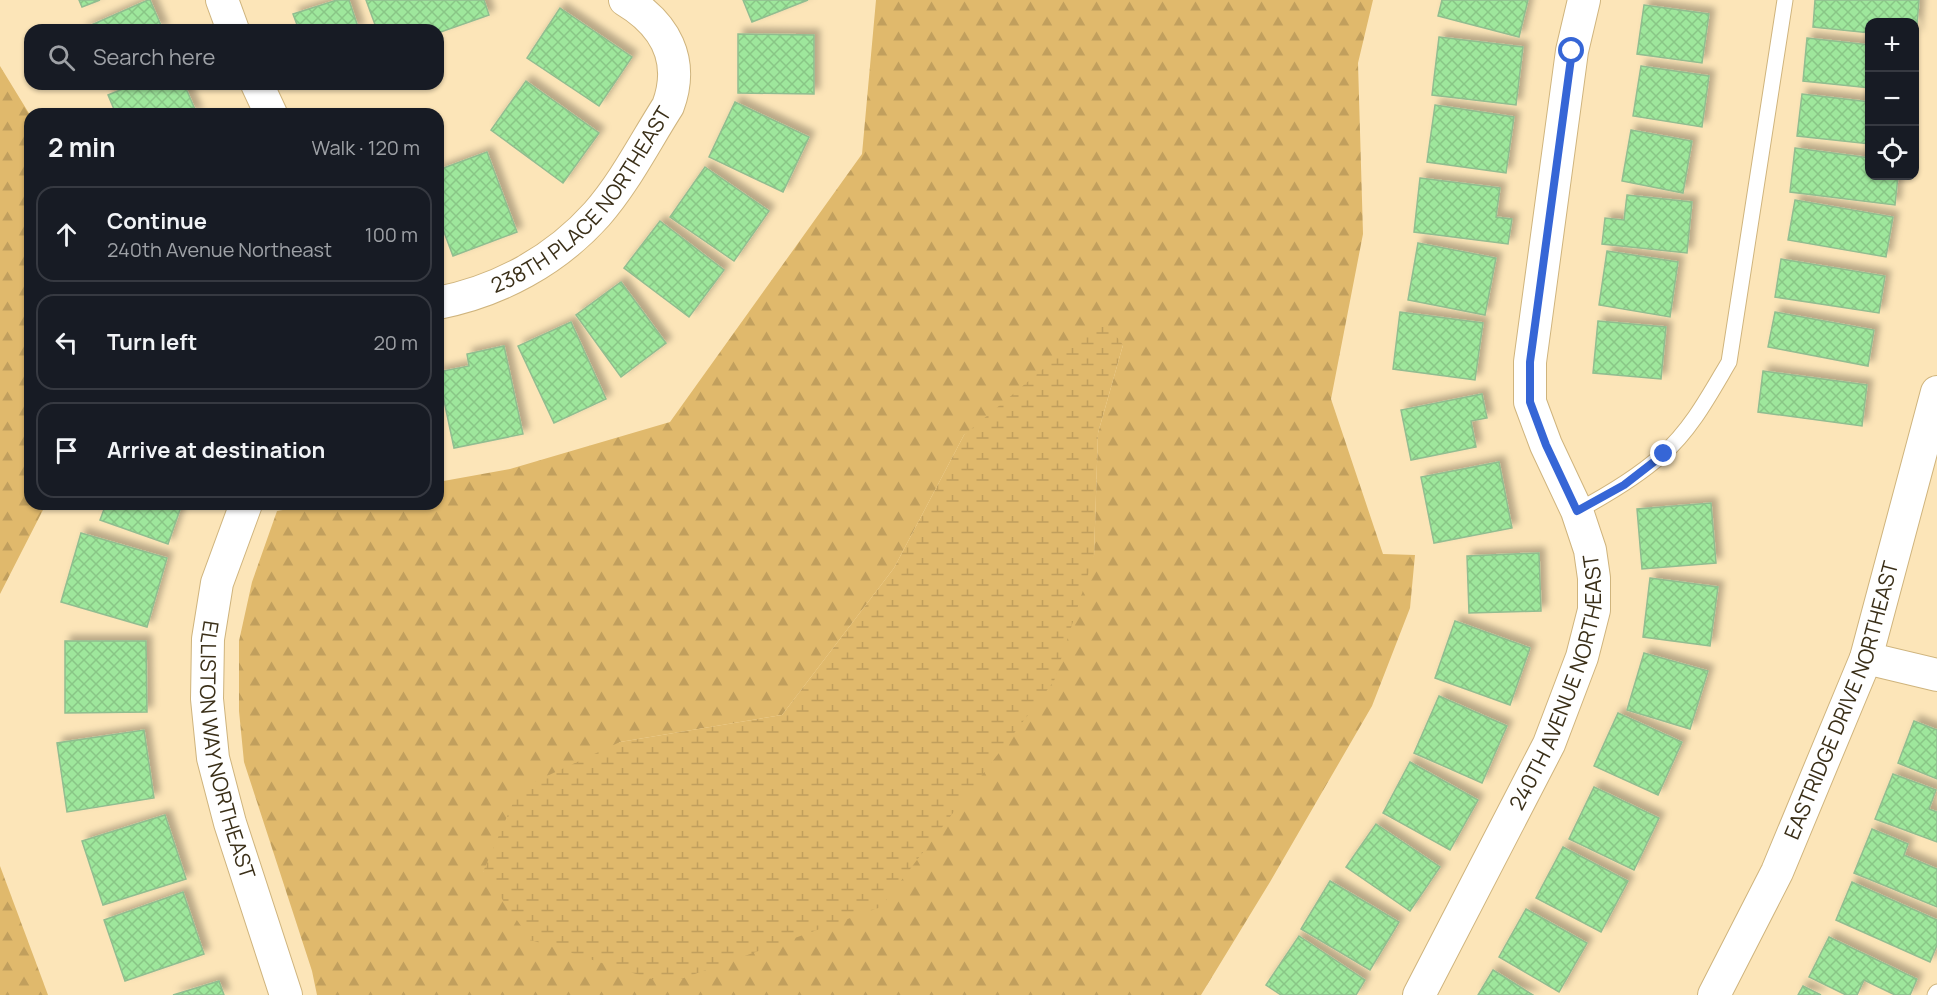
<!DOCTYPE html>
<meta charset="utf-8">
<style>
body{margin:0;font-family:Manrope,sans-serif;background:#20242c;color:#f1f3f6}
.controls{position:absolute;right:18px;top:18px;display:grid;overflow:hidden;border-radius:12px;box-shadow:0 2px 4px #0004}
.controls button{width:54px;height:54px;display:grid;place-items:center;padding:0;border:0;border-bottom:2px solid #363941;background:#171b24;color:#f1f3f6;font:30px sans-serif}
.stop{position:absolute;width:18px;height:18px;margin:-14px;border:4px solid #3666d6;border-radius:50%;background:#fff}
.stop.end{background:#3666d6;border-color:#fff;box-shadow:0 2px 6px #0008}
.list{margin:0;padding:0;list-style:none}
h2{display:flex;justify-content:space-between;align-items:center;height:78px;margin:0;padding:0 24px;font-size:26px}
h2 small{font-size:20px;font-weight:400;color:#9ea1a6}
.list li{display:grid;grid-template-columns:39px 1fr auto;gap:18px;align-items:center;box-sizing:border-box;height:96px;margin:0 12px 12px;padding:0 12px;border:2px solid #363941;border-radius:18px}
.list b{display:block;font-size:22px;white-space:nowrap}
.list p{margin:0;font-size:20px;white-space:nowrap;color:#9ea1a6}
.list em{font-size:20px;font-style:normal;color:#9ea1a6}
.icon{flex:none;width:33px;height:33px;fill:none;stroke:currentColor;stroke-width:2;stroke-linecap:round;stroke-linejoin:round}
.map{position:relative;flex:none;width:1937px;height:995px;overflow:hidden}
.search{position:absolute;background:#171b24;box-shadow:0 2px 4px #0004;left:24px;top:24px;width:420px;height:66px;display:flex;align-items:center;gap:15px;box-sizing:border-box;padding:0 21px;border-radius:18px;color:#9ea1a6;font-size:22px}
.panel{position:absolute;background:#171b24;box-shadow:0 2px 4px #0004;left:24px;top:108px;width:420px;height:402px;border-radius:18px}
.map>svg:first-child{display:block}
.forest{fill:url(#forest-firs);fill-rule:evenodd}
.wetland{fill:url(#wetland-marsh)}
.building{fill:url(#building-cross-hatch);stroke:#91bd90;stroke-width:1.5;filter:url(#shadow)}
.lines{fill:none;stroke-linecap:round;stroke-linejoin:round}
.lane-casing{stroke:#cfb47d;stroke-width:17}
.street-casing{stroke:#cfb47d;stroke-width:34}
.lane{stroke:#fff;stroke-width:15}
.street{stroke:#fff;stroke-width:32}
.route{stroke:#3666d6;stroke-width:8}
.labels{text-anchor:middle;stroke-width:4.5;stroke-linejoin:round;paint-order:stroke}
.street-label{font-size:21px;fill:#3a2f18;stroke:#fce5b8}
</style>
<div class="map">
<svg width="1937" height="995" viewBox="0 0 1937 995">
<defs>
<pattern id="forest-firs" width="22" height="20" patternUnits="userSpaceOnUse" patternTransform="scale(1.5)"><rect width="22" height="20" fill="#e0b96c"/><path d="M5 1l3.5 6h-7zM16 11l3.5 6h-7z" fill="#c19f5d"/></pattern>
<pattern id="wetland-marsh" width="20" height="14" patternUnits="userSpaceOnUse" patternTransform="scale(1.5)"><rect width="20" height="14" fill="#e0b96c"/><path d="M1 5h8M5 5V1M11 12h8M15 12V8" fill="none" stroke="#c19f5d"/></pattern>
<pattern id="building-cross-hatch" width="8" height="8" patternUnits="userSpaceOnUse" patternTransform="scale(1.5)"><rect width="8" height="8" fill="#9ee79c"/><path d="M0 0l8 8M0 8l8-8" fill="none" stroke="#89c686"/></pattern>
<filter id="shadow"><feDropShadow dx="5.5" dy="-5.5" stdDeviation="3" flood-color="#0004"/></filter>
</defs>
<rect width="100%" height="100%" fill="#fce5b8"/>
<g class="forest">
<path d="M876,0H1373L1358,63L1363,234L1331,399L1383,554L1415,555L1410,608L1372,706L1270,882L1201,995H317L312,971L244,762L239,711V641L252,582L277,511L318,504H438V482L510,469L670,422L862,154ZM1123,345L1098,433L1094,556L483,872L620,742L782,715L894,568L964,435Z"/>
<path d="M0,66L30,115V504H46L0,594Z"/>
<path d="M0,866L48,995H0Z"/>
</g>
<path class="wetland" d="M1103,319L1123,345L1098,433L1094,556L1054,681L881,907L667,984L531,940L483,872L519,789L620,742L782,715L894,568L964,435Z"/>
<g class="building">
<path d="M79,0H100L82,7Z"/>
<path d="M148,0H150L163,30H80Z"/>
<path d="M337,0H349L359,30H299L293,14Z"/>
<path d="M366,0H484L489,15L438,33V30H377Z"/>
<path d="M743,0H808L752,22Z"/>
<path d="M1442,0H1528L1519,37L1438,16Z"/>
<path d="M1815,0H1919L1916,37L1914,22H1870V33L1813,27Z"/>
<path d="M1644,5L1709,14L1702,63L1637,54Z"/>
<path d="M560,8L632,57L599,106L527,58Z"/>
<path d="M738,34L814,35V94L738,93Z"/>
<path d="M1439,37L1523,47L1516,105L1432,95Z"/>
<path d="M1807,38L1870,45V88L1803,81Z"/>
<path d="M1641,66L1709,76L1702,127L1633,116Z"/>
<path d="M526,81L599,133L563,183L491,130Z"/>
<path d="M135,84H184L197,114H116L108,95Z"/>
<path d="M1802,94L1870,102V144L1797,136Z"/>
<path d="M735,102L809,137L783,192L709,157Z"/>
<path d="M1435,105L1514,117L1506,173L1427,162Z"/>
<path d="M1631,130L1692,141L1683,193L1622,181Z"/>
<path d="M1795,148L1870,158V176H1898L1895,205L1790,192Z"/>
<path d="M487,152L517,232L453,256L438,216V170Z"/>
<path d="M705,167L769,211L734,261L670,217Z"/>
<path d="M1420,178L1500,188L1496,217L1512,219L1508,244L1414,232Z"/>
<path d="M1627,195L1692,202L1687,253L1602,244L1605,218L1624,220Z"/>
<path d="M1795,200L1893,217L1886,257L1788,240Z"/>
<path d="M660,221L724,270L689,317L624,268Z"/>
<path d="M1418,243L1496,258L1485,315L1408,300Z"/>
<path d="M1607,251L1678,262L1670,317L1599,305Z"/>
<path d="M1781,259L1885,276L1879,313L1775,297Z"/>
<path d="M621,282L666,343L621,377L576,315Z"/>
<path d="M1400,312L1483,323L1475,380L1393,369Z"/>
<path d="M1775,312L1874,330L1868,366L1768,347Z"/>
<path d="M1598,321L1666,327L1661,379L1593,373Z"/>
<path d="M571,322L606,399L554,423L518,346Z"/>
<path d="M504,346L523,434L454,448L438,372L469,366L467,354Z"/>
<path d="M1763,371L1867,385L1862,426L1758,412Z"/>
<path d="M1482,394L1487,418L1471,421L1476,447L1411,460L1401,410Z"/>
<path d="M1499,462L1512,528L1434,543L1421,477Z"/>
<path d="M1711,503L1716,563L1642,569L1637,509Z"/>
<path d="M106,504H182L168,544L100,520Z"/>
<path d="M81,533L167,558L147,627L61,602Z"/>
<path d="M1539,553L1541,611L1469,613L1467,556Z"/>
<path d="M1650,578L1718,587L1710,646L1643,637Z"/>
<path d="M1455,621L1530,648L1510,705L1435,678Z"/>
<path d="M65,641H146L147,712L65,713Z"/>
<path d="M1644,653L1708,671L1690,729L1627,710Z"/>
<path d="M1439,696L1507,726L1482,783L1414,753Z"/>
<path d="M1618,713L1682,742L1658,795L1594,766Z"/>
<path d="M1914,721L1937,730V779L1898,763Z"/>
<path d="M144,730L154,798L67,812L57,743Z"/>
<path d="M1410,762L1478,800L1450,850L1383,813Z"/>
<path d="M1893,774L1936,790L1929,809L1937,812V842L1875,819Z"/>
<path d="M1594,787L1659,818L1634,870L1569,839Z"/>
<path d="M165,815L186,879L103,905L82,841Z"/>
<path d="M1376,824L1440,867L1410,911L1346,867Z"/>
<path d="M1872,829L1908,844L1904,855L1937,869V907L1854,873Z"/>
<path d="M1563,847L1628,881L1601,932L1536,898Z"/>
<path d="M1330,881L1399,922L1370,970L1301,929Z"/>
<path d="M1852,882L1937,920V945L1930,962L1836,920Z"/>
<path d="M183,892L204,954L125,981L104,920Z"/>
<path d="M1526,909L1587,943L1559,992L1499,957Z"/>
<path d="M1299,936L1365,980L1356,995H1281L1266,985Z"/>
<path d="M1829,937L1917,979L1910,995H1895L1864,980L1857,995H1846L1809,977Z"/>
<path d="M1493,970L1533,995H1478Z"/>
<path d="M219,981L224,995H173Z"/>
<path d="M1803,986L1821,995H1798Z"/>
</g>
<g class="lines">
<defs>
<g id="lane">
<path d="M1577,511C1607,495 1636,478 1662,455C1691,430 1710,394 1729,362L1785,0"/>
<path d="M1935,995L1937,992"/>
</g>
<g id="street">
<path d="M222,0L233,30"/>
<path d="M257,84L271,114"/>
<path id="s1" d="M438,303C499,291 555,261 597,214C625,182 645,142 668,106C685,60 665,24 625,0"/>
<path id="s2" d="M246,504L217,583L208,639L207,699L213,758L230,823L286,995"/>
<path d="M1866,658L1937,675"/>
<path id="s3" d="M1419,995L1549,744L1582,657L1594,610V578L1590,550L1577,511L1546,445L1530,402V362L1572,51L1584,0"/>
<path id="s4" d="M1714,995L1777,872L1866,658L1937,392"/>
</g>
</defs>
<use href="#lane" class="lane-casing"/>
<use href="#street" class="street-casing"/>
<use href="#lane" class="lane"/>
<use href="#street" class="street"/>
</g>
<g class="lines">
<path class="route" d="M1572,51L1530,362V402L1546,445L1577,511L1624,485L1664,454"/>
</g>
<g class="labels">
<g class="street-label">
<text dy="7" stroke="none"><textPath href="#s1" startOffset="184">238TH PLACE NORTHEAST</textPath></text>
<text dy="7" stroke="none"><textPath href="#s3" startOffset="345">240TH AVENUE NORTHEAST</textPath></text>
<text dy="7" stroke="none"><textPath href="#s4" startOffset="322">EASTRIDGE DRIVE NORTHEAST</textPath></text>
<text dy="7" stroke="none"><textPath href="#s2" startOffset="254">ELLISTON WAY NORTHEAST</textPath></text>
</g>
</g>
</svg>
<div class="controls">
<button>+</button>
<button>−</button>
<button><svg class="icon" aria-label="locate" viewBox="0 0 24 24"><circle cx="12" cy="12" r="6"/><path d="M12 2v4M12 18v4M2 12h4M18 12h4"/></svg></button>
</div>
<div class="stop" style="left:1572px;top:51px"></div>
<div class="stop end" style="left:1664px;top:454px"></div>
<div class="search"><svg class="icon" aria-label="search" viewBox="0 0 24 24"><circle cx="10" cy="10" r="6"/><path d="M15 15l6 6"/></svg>Search here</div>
<section class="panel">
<h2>2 min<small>Walk · 120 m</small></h2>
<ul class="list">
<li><svg class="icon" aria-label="ahead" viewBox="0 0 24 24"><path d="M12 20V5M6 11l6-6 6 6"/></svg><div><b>Continue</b><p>240th Avenue Northeast</p></div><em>100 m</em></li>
<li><svg class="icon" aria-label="left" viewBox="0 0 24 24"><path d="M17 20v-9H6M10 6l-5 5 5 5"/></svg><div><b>Turn left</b></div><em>20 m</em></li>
<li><svg class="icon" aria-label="arrive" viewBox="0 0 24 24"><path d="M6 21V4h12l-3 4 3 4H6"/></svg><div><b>Arrive at destination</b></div></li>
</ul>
</section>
</div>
